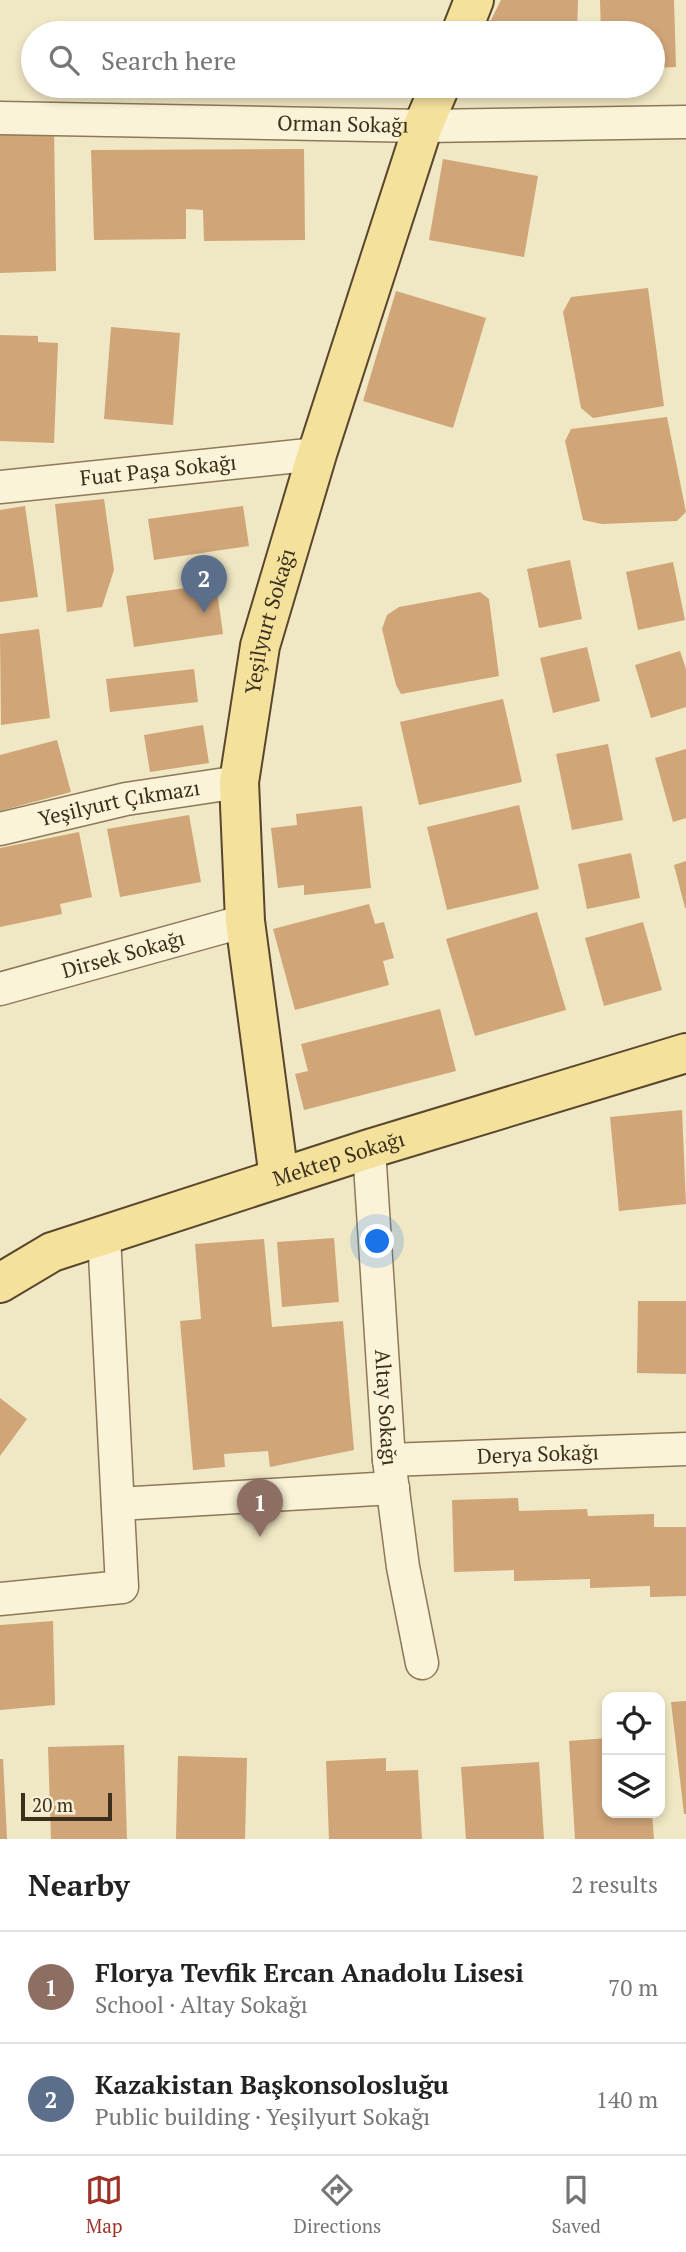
<!DOCTYPE html>
<meta charset="utf-8">
<style>
body{margin:0;font-family:"PT Serif",serif;background:#f6f6f6;color:#222}
.controls{position:absolute;right:21px;bottom:21px;display:grid;overflow:hidden;border-radius:14px;box-shadow:0 4px 10px #0003}
.controls button{width:63px;height:63px;display:grid;place-items:center;padding:0;border:0;border-bottom:2px solid #e0e0e0;background:#fff;color:#222;font:35px sans-serif}
.scale{position:absolute;left:21px;bottom:18px;width:91px;box-sizing:border-box;padding-left:7px;border:4px solid #3b2f1e;border-top:0;font-size:19px;line-height:24px;white-space:nowrap;color:#3b2f1e;-webkit-text-stroke:5px #f7f0d4;paint-order:stroke}
.you{position:absolute;left:378px;top:1242px;width:24px;height:24px;margin:-18px;border:5px solid #fff;border-radius:50%;background:#1a73e8;box-shadow:0 0 0 10px #1a73e833}
.badge{display:grid;place-items:center;width:46px;height:46px;border-radius:50%;background:#9d3127;color:#fff;font-size:23px;font-weight:700}
.pin{position:absolute;translate:-50% -58px;filter:drop-shadow(0 2px 4px #0008)}
.pin::after{content:'';position:absolute;top:37px;width:24px;height:21px;background:inherit;clip-path:polygon(0 0,100% 0,50% 100%)}
.list{margin:0;padding:0;list-style:none}
h2{display:flex;justify-content:space-between;align-items:center;height:91px;margin:0;padding:0 28px;font-size:30px}
h2 small{font-size:23px;font-weight:400;color:#767676}
.list li{display:grid;grid-template-columns:46px 1fr auto;gap:21px;align-items:center;box-sizing:border-box;height:112px;padding:0 28px;border-top:2px solid #e0e0e0}
.list b{display:block;font-size:26px;white-space:nowrap}
.list p{margin:0;font-size:23px;white-space:nowrap;color:#767676}
.list em{font-size:23px;font-style:normal;color:#767676}
.icon{flex:none;width:38px;height:38px;fill:none;stroke:currentColor;stroke-width:2;stroke-linecap:round;stroke-linejoin:round}
.map{position:relative;flex:none;width:686px;height:1839px;overflow:hidden}
.search{position:absolute;background:#fff;box-shadow:0 4px 10px #0003;left:21px;right:21px;top:21px;height:77px;display:flex;align-items:center;gap:18px;box-sizing:border-box;padding:0 24px;border-radius:38px;color:#767676;font-size:26px}
.sheet{height:315px;background:#fff}
nav{display:flex;justify-content:space-around;align-items:center;box-sizing:border-box;height:98px;border-top:2px solid #e0e0e0;background:#fff;font-size:19px;color:#767676}
nav a{display:grid;justify-items:center;gap:4px}
nav .on{color:#9d3127}
.map>svg:first-child{display:block}
.building{fill:#d0a578}
.lines{fill:none;stroke-linecap:round;stroke-linejoin:round}
.minor-casing{stroke:#8c7959;stroke-width:35}
.major-casing{stroke:#59462e;stroke-width:42}
.minor{stroke:#faf3d8;stroke-width:32}
.major{stroke:#f4e19b;stroke-width:38}
.labels{text-anchor:middle;stroke-width:7;stroke-linejoin:round;paint-order:stroke}
.street-label{font-size:21px;fill:#3b2f1e;stroke:#f7f0d4}
</style>
<div class="map">
<svg width="686" height="1839" viewBox="0 0 686 1839">
<rect width="100%" height="100%" fill="#f0e7c4"/>
<g class="building">
<path d="M501,0H578L577,33H480L481,21L491,20Z"/>
<path d="M600,0H674L676,67L653,68V33H601Z"/>
<path d="M0,124L54,125L56,271L0,273Z"/>
<path d="M304,149L305,240L204,241L203,210L186,209V239L94,240L91,150Z"/>
<path d="M443,159L538,176L524,257L429,240Z"/>
<path d="M648,288L664,406L593,418L581,408L563,312L571,297Z"/>
<path d="M396,291L486,318L453,428L363,401Z"/>
<path d="M111,327L180,333L173,425L104,419Z"/>
<path d="M0,335L38,336V342L58,343L54,443L0,441Z"/>
<path d="M667,417L686,512L677,521L602,524L583,520L565,441L571,429Z"/>
<path d="M104,499L114,570L102,607L67,612L55,504Z"/>
<path d="M25,506L38,597L0,602V510Z"/>
<path d="M243,506L249,546L154,560L148,519Z"/>
<path d="M570,560L582,619L539,628L527,569Z"/>
<path d="M673,562L685,620L638,630L626,572Z"/>
<path d="M216,584L223,634L134,647L126,596Z"/>
<path d="M480,592L489,599L499,676L401,694L396,685L382,629L387,615L399,607Z"/>
<path d="M39,629L50,718L1,725L0,634Z"/>
<path d="M587,647L600,701L553,713L540,658Z"/>
<path d="M680,651L686,669V707L651,718L635,665Z"/>
<path d="M194,669L198,702L110,712L106,679Z"/>
<path d="M503,699L522,782L419,805L400,722Z"/>
<path d="M203,725L209,763L150,772L144,735Z"/>
<path d="M57,740L71,792L0,811V755Z"/>
<path d="M608,744L623,820L572,830L556,754Z"/>
<path d="M686,749V818L673,822L655,758Z"/>
<path d="M519,805L539,889L447,910L427,827Z"/>
<path d="M362,806L371,888L304,895V885L278,888L271,828L297,825L296,814Z"/>
<path d="M189,815L201,882L120,897L107,829Z"/>
<path d="M79,832L92,897L60,904L62,914L0,927V848Z"/>
<path d="M631,853L640,898L587,909L578,864Z"/>
<path d="M686,861V908H685L674,865Z"/>
<path d="M369,904L375,924L384,922L394,958L383,961L389,985L295,1010L273,929Z"/>
<path d="M537,912L566,1010L475,1036L446,939Z"/>
<path d="M643,922L662,990L604,1006L585,938Z"/>
<path d="M440,1009L456,1071L304,1110L295,1074L308,1071L301,1044Z"/>
<path d="M682,1110L686,1204L619,1211L610,1117Z"/>
<path d="M334,1238L339,1302L282,1307L277,1242Z"/>
<path d="M264,1239L272,1327L343,1321L354,1450L270,1467L268,1451L224,1454L225,1467L193,1470L180,1321L201,1319L195,1244Z"/>
<path d="M638,1301H686V1374L637,1373Z"/>
<path d="M0,1398L27,1419L0,1456Z"/>
<path d="M518,1498L519,1511L587,1509L588,1516L654,1514V1527H686V1596L650,1597V1586L590,1588V1579L514,1581V1570L454,1572L452,1500Z"/>
<path d="M53,1621L55,1705L0,1710V1625Z"/>
<path d="M686,1701V1814H684L671,1702Z"/>
<path d="M607,1738V1813H652L654,1839H575L569,1741Z"/>
<path d="M124,1745L127,1839H51L48,1747Z"/>
<path d="M178,1756L247,1758L245,1839H176Z"/>
<path d="M386,1758V1771L418,1770L422,1839H329L326,1761Z"/>
<path d="M0,1759H3L7,1839H0Z"/>
<path d="M539,1762L544,1839H466L461,1767Z"/>
</g>
<g class="lines">
<defs>
<g id="minor">
<path id="s1" d="M0,118L423,126L686,122"/>
<path id="s2" d="M0,487L317,454"/>
<path id="s3" d="M0,829L126,799L239,782"/>
<path id="s4" d="M0,989L245,921"/>
<path id="s5" d="M369,1149L389,1460L403,1567L422,1663"/>
<path id="s6" d="M389,1460L686,1449"/>
<path d="M118,1504L393,1488"/>
<path d="M0,1599L122,1587L104,1235"/>
</g>
<g id="major">
<path d="M461,33L474,0"/>
<path id="s7" d="M279,1178L245,921L239,782L260,646L317,454L423,126L440,86"/>
<path id="s8" d="M0,1283L52,1252L369,1149L686,1053"/>
</g>
</defs>
<use href="#minor" class="minor-casing"/>
<use href="#major" class="major-casing"/>
<use href="#minor" class="minor"/>
<use href="#major" class="major"/>
</g>
<g class="labels">
<g class="street-label">
<text dy="7" stroke="none"><textPath href="#s1" startOffset="343">Orman Sokağı</textPath></text>
<text dy="7" stroke="none"><textPath href="#s2" startOffset="159">Fuat Paşa Sokağı</textPath></text>
<text dy="7" stroke="none"><textPath href="#s7" startOffset="562">Yeşilyurt Sokağı</textPath></text>
<text dy="7" stroke="none"><textPath href="#s3" startOffset="122">Yeşilyurt Çıkmazı</textPath></text>
<text dy="7" stroke="none"><textPath href="#s4" startOffset="128">Dirsek Sokağı</textPath></text>
<text dy="7" stroke="none"><textPath href="#s8" startOffset="362">Mektep Sokağı</textPath></text>
<text dy="7" stroke="none"><textPath href="#s5" startOffset="259">Altay Sokağı</textPath></text>
<text dy="7" stroke="none"><textPath href="#s6" startOffset="149">Derya Sokağı</textPath></text>
</g>
</g>
</svg>
<div class="controls">
<button><svg class="icon" aria-label="locate" viewBox="0 0 24 24"><circle cx="12" cy="12" r="6"/><path d="M12 2v4M12 18v4M2 12h4M18 12h4"/></svg></button>
<button><svg class="icon" aria-label="layers" viewBox="0 0 24 24"><path d="M12 4l9 5-9 5-9-5zM3 14l9 5 9-5"/></svg></button>
</div>
<div class="scale">20 m</div>
<div class="you"></div>
<div class="pin badge" style="left:260px;top:1537px;background:#8d6e63">1</div>
<div class="pin badge" style="left:204px;top:613px;background:#5c6f8a">2</div>
<div class="search"><svg class="icon" aria-label="search" viewBox="0 0 24 24"><circle cx="10" cy="10" r="6"/><path d="M15 15l6 6"/></svg>Search here</div>
</div>
<section class="sheet">
<h2>Nearby<small>2 results</small></h2>
<ul class="list">
<li><span class="badge" style="background:#8d6e63">1</span><div><b>Florya Tevfik Ercan Anadolu Lisesi</b><p>School · Altay Sokağı</p></div><em>70 m</em></li>
<li><span class="badge" style="background:#5c6f8a">2</span><div><b>Kazakistan Başkonsolosluğu</b><p>Public building · Yeşilyurt Sokağı</p></div><em>140 m</em></li>
</ul>
</section>
<nav>
<a class="on"><svg class="icon" aria-label="map" viewBox="0 0 24 24"><path d="M3 6l6-2 6 2 6-2v14l-6 2-6-2-6 2zM9 4v14M15 6v14"/></svg>Map</a>
<a><svg class="icon" aria-label="directions" viewBox="0 0 24 24"><path d="M12 3l9 9-9 9-9-9zM9 14v-3h6M13 9l2 2-2 2"/></svg>Directions</a>
<a><svg class="icon" aria-label="saved" viewBox="0 0 24 24"><path d="M7 4h10v16l-5-4-5 4z"/></svg>Saved</a>
</nav>
